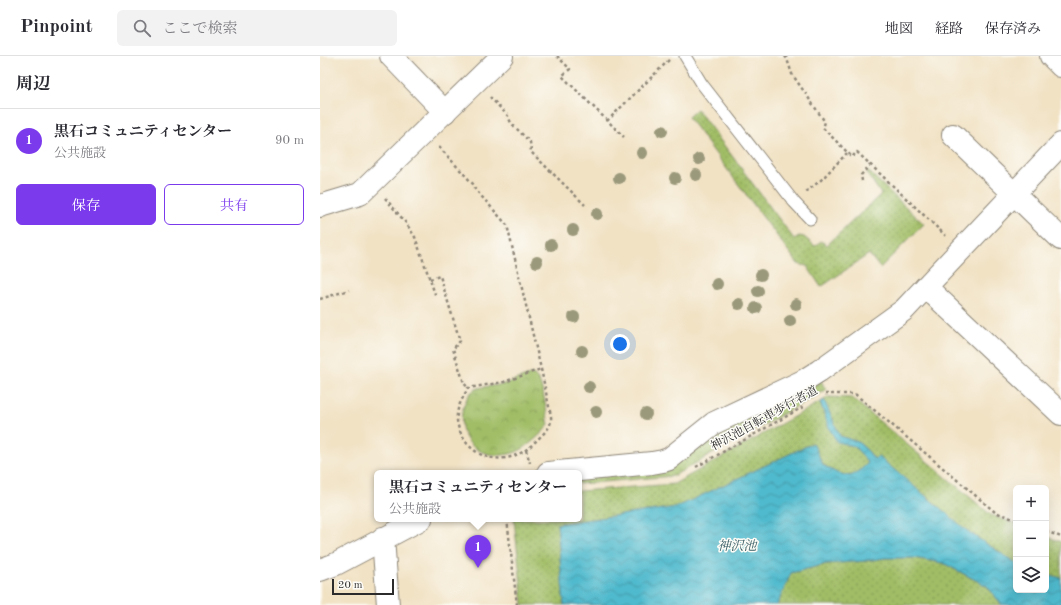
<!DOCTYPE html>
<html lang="ja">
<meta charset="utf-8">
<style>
body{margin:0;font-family:"Old Standard TT","Noto Serif JP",serif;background:#f2f2f3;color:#2b2b33}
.controls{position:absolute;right:12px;bottom:12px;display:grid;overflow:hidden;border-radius:6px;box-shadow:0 4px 16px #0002}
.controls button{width:36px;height:36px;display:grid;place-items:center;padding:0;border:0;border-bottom:1px solid #e1e1e2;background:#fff;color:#2b2b33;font:20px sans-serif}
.scale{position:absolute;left:12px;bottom:10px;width:62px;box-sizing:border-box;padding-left:4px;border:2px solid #2b2b2b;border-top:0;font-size:11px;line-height:14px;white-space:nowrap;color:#2b2b2b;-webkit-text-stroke:3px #fdfcf7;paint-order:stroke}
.you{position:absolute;left:300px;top:288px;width:14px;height:14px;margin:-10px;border:3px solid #fff;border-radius:50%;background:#1a73e8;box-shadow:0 0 0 6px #1a73e833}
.badge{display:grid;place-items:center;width:26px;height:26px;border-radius:50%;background:#7c3aed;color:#fff;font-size:13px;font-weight:700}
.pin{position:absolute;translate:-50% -33px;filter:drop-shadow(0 1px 2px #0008)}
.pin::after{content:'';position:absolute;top:21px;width:14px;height:12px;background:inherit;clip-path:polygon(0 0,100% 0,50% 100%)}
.popup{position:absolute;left:54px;top:414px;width:208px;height:52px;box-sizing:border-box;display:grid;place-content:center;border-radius:6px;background:#fff;filter:drop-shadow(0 1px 3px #0005);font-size:13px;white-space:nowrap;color:#7c7c81}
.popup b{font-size:15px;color:#2b2b33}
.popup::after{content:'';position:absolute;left:50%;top:100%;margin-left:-8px;border:8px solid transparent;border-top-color:#fff}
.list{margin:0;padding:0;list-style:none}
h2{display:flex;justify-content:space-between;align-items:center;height:52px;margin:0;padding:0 16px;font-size:17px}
h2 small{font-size:13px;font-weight:400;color:#7c7c81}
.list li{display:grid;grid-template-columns:26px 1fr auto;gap:12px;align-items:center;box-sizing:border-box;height:64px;padding:0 16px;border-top:1px solid #e1e1e2}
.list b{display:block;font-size:15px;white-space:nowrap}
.list p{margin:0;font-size:13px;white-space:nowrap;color:#7c7c81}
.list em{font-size:13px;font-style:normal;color:#7c7c81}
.actions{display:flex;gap:8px;padding:12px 16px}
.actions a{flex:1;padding:9px 0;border:1px solid #7c3aed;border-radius:6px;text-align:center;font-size:14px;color:#7c3aed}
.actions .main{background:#7c3aed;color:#fff}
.icon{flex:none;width:22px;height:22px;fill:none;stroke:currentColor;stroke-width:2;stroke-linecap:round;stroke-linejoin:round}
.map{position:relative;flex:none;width:741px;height:549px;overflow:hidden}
header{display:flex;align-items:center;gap:24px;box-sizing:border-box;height:56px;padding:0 20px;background:#fff;border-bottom:1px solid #e1e1e2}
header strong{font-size:19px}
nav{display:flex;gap:22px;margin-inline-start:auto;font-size:14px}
.search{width:280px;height:36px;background:#f2f2f3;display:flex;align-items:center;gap:10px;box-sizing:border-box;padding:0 14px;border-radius:6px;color:#7c7c81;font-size:15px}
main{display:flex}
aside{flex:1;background:#fff}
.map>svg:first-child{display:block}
.grass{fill:url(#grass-dots);stroke:#667448}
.park{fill:url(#park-crowns);stroke:#667448}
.water{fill:url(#water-waves);stroke:#3e727c}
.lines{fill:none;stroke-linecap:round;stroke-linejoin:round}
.lane-casing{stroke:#8e8678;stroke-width:13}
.street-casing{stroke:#8e8678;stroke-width:24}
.path{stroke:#8e8678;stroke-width:2.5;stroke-dasharray:3 3;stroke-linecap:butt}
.lane{stroke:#fff;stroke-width:11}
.street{stroke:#fff;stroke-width:22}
.tree{fill:#9b997b}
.labels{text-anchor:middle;stroke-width:3;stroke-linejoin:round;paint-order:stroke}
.street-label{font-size:12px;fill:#2b2b2b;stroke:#fdfcf7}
.water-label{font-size:13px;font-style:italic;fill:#385d64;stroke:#fdfcf7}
</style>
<header>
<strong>Pinpoint</strong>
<div class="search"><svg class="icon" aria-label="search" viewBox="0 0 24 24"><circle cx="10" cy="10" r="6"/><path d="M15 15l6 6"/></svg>ここで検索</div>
<nav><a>地図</a><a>経路</a><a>保存済み</a></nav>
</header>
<main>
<aside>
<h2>周辺<small></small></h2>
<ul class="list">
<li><span class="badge">1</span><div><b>黒石コミュニティセンター</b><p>公共施設</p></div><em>90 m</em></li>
</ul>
<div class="actions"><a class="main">保存</a><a>共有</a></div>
</aside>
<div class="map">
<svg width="741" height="549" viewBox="0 0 741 549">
<defs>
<pattern id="grass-dots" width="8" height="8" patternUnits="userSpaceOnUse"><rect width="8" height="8" fill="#a1be66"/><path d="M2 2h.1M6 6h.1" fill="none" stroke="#839b54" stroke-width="1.8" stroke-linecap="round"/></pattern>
<pattern id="park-crowns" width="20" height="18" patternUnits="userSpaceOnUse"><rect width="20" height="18" fill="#a1be66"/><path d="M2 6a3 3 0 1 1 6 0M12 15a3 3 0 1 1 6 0" fill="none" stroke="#839b54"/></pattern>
<pattern id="water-waves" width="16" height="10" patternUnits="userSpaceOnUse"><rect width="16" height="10" fill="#50bacd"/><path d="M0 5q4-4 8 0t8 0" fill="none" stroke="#4397a7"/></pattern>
</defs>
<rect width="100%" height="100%" fill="#fdfcf7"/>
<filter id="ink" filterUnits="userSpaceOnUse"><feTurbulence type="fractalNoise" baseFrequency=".025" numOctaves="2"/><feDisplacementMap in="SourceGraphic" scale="8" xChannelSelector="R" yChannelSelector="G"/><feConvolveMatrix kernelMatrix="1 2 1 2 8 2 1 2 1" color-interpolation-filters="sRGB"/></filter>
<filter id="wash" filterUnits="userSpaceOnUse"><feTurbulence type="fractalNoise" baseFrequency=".012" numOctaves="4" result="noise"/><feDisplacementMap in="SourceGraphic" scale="16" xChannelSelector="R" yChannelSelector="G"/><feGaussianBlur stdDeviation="0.9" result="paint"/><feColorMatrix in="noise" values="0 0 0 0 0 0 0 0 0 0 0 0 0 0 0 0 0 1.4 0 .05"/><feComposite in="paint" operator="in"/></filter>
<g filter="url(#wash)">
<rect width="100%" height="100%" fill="#f1e2c4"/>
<g class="grass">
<path d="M377,53L474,183L479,180L484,181L495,190L501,185L507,189L561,138L547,117L548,115L604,168L560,212L549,198L501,231L487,210L478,208L368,61Z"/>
<path d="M500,323L506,334L353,420L259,428V421L336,416L399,372Z"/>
<path d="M508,341L532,342L671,459L696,468V507L650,477L554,403L548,395L538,386L520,380L504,344Z"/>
<path d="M500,346L510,374L527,389L534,390L542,399L548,408L537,417L530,420L517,417L503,409L493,387L357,451L237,468L244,549H203L194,463H259V435L354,428Z"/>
<path d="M726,480L741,486V522L726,518Z"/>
<path d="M565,502H594L623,507L667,530L682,549H457L471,517L506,508L545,505Z"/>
</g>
<path class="park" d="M213,318C224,325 226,356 229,369C221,378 207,392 196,396C163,408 132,385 144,349C146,344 149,337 154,334C160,330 176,330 184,328C193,325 203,321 213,318Z"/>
<path class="water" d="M504,344L520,380L538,386L548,395L554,403L559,401L650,477L696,507V534H726V518L741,522V549H682L667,530L623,507L594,502H565L545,505L506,508L471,517L457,549H244L237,468L357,451L493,387L503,409L517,417L530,420L537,417L548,407L542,399L534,390L517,386L510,374L500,346Z"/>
</g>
<g filter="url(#ink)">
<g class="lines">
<defs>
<path id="lane" d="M365,0L382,28L474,146L490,163"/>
<g id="street">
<path d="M71,0L125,56"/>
<path d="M731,0L741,10"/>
<path d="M633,79L741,183"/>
<path d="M0,150L40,138L182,0"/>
<path d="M606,231L741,358"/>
<path d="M228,417L332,407L343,405L349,403L394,367L483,325L499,315L584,254L741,88"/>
<path d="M63,482L68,549"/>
<path d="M0,514L16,508L101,463"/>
</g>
</defs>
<use href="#lane" class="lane-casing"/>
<use href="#street" class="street-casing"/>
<g class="path">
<path d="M237,0L250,13L242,20L304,81"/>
<path d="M465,0L467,3L472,18L505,66L503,72L532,101L537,96L626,180"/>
<path d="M170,41L188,60L191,67L210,86L211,96L265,149"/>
<path d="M287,65L350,3"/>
<path d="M119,91L154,129V132L187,169L221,313"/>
<path d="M542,125L541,119L550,109"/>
<path d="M486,136L501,124L527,97"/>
<path d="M65,142L86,167L95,181L116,241"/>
<path d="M110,223L120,220L140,285L133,293L144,327L148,332"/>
<path d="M0,243L29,234"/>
<path d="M221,313L231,360C232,371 226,375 218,383C215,386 211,390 207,393C188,407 161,406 146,386C140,378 136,368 137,358C138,349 144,340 148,332L184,326Z"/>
<path d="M505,338H535L578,374L675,456L696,464"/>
<path d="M206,394L210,407"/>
<path d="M376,411L483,351"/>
<path d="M187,463L197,549"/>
<path d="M726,475L741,481"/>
</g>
<use href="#lane" class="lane"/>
<use href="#street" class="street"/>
</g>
<g class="tree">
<circle cx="342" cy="75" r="6"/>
<circle cx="322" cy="97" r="6"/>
<circle cx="379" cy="103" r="6"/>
<circle cx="376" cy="119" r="6"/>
<circle cx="299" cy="122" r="6"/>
<circle cx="355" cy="122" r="6"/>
<circle cx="277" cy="158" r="6"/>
<circle cx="253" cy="174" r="6"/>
<circle cx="231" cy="189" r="6"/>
<circle cx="217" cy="206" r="6"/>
<circle cx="441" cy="219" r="6"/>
<circle cx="397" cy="228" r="6"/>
<circle cx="438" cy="235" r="6"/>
<circle cx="419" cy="248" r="6"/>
<circle cx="476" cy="248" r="6"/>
<circle cx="436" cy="252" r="6"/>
<circle cx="254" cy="261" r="6"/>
<circle cx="470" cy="265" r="6"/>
<circle cx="262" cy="295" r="6"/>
<circle cx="269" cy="331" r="6"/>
<circle cx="276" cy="356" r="6"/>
<circle cx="326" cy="358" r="6"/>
</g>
</g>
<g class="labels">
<g class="street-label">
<text transform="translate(444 362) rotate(-29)" y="4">神沢池自転車歩行者道</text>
</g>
<g class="water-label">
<text x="417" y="494">神沢池</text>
</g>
</g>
</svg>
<div class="controls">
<button>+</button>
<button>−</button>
<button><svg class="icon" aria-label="layers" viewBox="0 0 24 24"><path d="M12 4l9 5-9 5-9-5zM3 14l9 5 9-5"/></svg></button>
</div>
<div class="scale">20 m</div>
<div class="you"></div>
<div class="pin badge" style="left:158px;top:512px">1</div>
<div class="popup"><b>黒石コミュニティセンター</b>公共施設</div>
</div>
</main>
